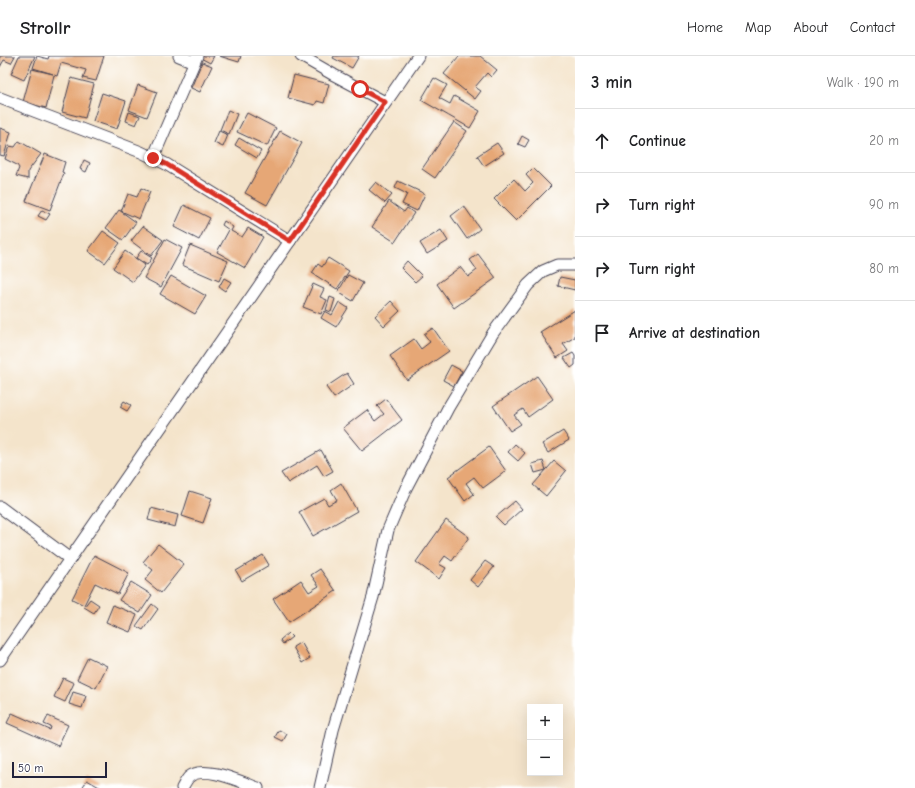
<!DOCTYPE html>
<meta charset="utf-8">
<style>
body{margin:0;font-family:"Comic Neue",sans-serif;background:#f6f6f6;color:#202124}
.controls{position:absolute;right:12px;bottom:12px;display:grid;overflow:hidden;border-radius:0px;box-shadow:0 4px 16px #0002}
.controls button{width:36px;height:36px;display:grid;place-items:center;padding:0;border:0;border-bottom:1px solid #e0e0e0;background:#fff;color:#202124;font:20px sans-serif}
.scale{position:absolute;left:12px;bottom:10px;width:95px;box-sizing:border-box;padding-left:4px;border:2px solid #22223b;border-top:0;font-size:11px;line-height:14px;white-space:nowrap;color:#22223b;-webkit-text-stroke:3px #fff;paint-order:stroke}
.stop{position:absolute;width:12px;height:12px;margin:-9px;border:3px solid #d93025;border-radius:50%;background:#fff}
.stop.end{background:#d93025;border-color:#fff;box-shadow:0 1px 4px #0008}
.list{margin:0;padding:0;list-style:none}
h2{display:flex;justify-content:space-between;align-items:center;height:52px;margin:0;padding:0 16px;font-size:17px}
h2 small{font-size:13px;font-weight:400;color:#757577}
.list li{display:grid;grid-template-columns:26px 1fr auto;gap:12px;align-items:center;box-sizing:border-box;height:64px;padding:0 16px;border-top:1px solid #e0e0e0}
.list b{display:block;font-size:15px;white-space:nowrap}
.list em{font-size:13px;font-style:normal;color:#757577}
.icon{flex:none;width:22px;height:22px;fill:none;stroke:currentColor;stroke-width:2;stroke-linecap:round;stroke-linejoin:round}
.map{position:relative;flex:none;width:575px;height:732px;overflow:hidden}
header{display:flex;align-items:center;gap:24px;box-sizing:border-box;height:56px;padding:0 20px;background:#fff;border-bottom:1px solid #e0e0e0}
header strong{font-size:19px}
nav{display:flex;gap:22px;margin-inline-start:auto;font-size:14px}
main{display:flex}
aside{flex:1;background:#fff}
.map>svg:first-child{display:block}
.building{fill:#e6a776}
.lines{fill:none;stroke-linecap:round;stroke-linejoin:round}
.minor-casing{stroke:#423f51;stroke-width:13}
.minor{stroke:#fff;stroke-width:11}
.route{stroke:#d93025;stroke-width:5}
</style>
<header>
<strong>Strollr</strong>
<nav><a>Home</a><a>Map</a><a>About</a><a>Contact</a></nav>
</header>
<main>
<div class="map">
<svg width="575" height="732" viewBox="0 0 575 732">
<rect width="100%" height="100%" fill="#fff"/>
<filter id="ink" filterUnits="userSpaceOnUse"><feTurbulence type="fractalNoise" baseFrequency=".025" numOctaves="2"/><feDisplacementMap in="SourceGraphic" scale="8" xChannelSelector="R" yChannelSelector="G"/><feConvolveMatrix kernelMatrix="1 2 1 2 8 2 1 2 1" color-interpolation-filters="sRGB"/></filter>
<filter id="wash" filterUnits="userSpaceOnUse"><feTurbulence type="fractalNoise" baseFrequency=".012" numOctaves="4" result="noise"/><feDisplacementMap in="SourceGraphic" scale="16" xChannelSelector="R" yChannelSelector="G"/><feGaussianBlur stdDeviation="0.9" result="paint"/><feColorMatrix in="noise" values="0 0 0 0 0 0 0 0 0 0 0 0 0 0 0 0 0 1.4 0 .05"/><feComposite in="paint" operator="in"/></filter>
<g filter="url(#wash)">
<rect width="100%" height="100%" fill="#f4e4cb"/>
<g id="blocks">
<g class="building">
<path d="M0,0H15L11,7L4,4L0,11Z"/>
<path d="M19,0H35L24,24L11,18Z"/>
<path d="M37,0L48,3L49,0H104L96,25L83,22L86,14L61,7L57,20L54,19L46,52L23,46L32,13L53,18L33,12Z"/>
<path d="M197,0H214L210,7Z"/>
<path d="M219,0H241L239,6Z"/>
<path d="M334,0H359L352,12L333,2Z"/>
<path d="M459,0H480L497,14L491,21L487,17L475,31L481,35L475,43L444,18Z"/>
<path d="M202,6L212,10L200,36L191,32Z"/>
<path d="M294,19L329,28L324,47L317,45L315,49L288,42Z"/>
<path d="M71,22L94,28L85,62L62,56Z"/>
<path d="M434,22L447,29L439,42L450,48L454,40L480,55L470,72L421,44Z"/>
<path d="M138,29L157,36L147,61L129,54Z"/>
<path d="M102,37L126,45L117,73L93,65Z"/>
<path d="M228,54L237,58L229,78L220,74Z"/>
<path d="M129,56L140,60L136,69L126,65Z"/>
<path d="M247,57L276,72L267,90L237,76Z"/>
<path d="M454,66L467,75L435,122L422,113Z"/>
<path d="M0,72L11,76L4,100L0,99Z"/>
<path d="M219,75L228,79L223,91L214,87Z"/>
<path d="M280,75L302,87L267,149L245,137Z"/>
<path d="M522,80L529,84L525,91L518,88Z"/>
<path d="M239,82L261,95L257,102L235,89Z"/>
<path d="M19,85L41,98L28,115V123L16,120L19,112L17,109L5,103L9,90L15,91Z"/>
<path d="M497,87L504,97L484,110L477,100Z"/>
<path d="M45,98L65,106L62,116L64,117L50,154L26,145Z"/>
<path d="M84,104L90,107L86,116L80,113Z"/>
<path d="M533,112L551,130L516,165L494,143L514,123L525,135L533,127L526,119Z"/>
<path d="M398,125L425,138L417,155L402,148L407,138L395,132Z"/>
<path d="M376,126L392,139L385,147L369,134Z"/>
<path d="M141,132L150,136L139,163L121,155L128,138L137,141Z"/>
<path d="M389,145L404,156L407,152L414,157L395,186L372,171Z"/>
<path d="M184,149L210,162L199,184L174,171Z"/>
<path d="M464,150L480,173L467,183L451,160Z"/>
<path d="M42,154L50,158L46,164L38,160Z"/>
<path d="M119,154L136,166L123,184L106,172Z"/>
<path d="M224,165L233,171L231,175L242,181L248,172L263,181L245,212L217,196L229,174L222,169Z"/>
<path d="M143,170L163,184L151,200L131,185Z"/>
<path d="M441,174L448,185L427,198L420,187Z"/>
<path d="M103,175L120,187L105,207L88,195Z"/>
<path d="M165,183L182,192L161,231L144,222Z"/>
<path d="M190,189L228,205L219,225L182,209Z"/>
<path d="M125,195L145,209L133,226L113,212Z"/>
<path d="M141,195L152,202L147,209L136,202Z"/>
<path d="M478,198L496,222L454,252L437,228L460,211L468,221L477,214L470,204Z"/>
<path d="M328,202L349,215L337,233L312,217L318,208L322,211Z"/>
<path d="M407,205L422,220L415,226L401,212Z"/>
<path d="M348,219L363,227L353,245L338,236Z"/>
<path d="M171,220L206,240L195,258L160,238Z"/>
<path d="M560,221L575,224V234L558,230Z"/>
<path d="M224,222L231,226L225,235L219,231Z"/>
<path d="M313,228L324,233L320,241L327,244L321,258L303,251Z"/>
<path d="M330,241L335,243L331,256L326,254Z"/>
<path d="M391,245L400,255L384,270L375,260Z"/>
<path d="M339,246L348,252L336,271L321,262L325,255L332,259Z"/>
<path d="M575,254V281L563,288L568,295L557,302L540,276Z"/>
<path d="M433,272L449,295L407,324L390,300L414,283L421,293L430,286L424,278Z"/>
<path d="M573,297L575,300V309L571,312L564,302Z"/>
<path d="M451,309L462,315L454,330L443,324Z"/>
<path d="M347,317L354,328L334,342L326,331Z"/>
<path d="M537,320L553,343L528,361L523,353L514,359L521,368L510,375L493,350Z"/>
<path d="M386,343L402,364L362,395L343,372L367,354L375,365L384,358L377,350Z"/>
<path d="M124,345L131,349L127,355L120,351Z"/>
<path d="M563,375L569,384L548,397L542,388Z"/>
<path d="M515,388L525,397L518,405L508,396Z"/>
<path d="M489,391L506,415L483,432L474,421L466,427L474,438L465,445L448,421Z"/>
<path d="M321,394L333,415L324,420L317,409L288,427L281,417Z"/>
<path d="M543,405L546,414L535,417L532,408Z"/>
<path d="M554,405L566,415L546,440L533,429Z"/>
<path d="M341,427L357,455L313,480L299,456L324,442L328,449L337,444L331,434Z"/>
<path d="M190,435L212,442L203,467L182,460Z"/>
<path d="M515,445L522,453L504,469L496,461Z"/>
<path d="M151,452L178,459L175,471L148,464Z"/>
<path d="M446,464L469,481L452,505L445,500L439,508L446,512L439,523L416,506Z"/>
<path d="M158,488L184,508L161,537L145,524L153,514L143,506Z"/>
<path d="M94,499L129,517L118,538L95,527L84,549L72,543Z"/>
<path d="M263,499L269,509L242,525L236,515Z"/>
<path d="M485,505L494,511L478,531L470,524Z"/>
<path d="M320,513L336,535L289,566L273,543L301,524L309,536L319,530L311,519Z"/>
<path d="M131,526L152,539L140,557L119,544Z"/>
<path d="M90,543L99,549L94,557L84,551Z"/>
<path d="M152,548L158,553L143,574L136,570Z"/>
<path d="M113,549L137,559L130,576L106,566Z"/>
<path d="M288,577L292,581L283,588L280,584Z"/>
<path d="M301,586L310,602L302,607L293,591Z"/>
<path d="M88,601L107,610L96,632L77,623Z"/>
<path d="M63,622L74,627L65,646L54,641Z"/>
<path d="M73,636L86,640L82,652L69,648Z"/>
<path d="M12,657L50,674L51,671L44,668L48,660L68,669L58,690L7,667Z"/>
<path d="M279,674L287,678L283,685L275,681Z"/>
<path d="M87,724L101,732H82Z"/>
</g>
</g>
</g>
<g filter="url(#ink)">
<use href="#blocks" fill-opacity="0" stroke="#423f51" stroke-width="1"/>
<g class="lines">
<defs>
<g id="minor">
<path d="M179,0L194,6"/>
<path d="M301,0L334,19L385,46"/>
<path d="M0,42L141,96L166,108L290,185"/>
<path d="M153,102L197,0"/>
<path d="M0,451L70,503"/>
<path d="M0,604L418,0"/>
<path d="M182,732C184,729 186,724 189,721C204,708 241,726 258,732"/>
<path d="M320,732L333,674L373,541L388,474L406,432L448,352L493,277L528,229L543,215L557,209H575"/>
</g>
</defs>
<use href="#minor" class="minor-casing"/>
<use href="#minor" class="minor"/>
</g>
</g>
<g class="lines" filter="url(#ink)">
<path class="route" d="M153,102L166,108L290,185L385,46L360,33"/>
</g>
</svg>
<div class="controls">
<button>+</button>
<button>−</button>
</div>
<div class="scale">50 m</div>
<div class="stop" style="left:360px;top:33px"></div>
<div class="stop end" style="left:153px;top:102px"></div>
</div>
<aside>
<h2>3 min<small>Walk · 190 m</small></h2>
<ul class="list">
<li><svg class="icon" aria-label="ahead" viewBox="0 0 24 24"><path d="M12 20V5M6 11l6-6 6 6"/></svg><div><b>Continue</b></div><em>20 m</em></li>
<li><svg class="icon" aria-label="right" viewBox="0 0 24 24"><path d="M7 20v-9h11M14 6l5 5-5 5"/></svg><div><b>Turn right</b></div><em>90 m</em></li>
<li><svg class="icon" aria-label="right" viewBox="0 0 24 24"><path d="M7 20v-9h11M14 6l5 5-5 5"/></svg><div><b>Turn right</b></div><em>80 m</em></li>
<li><svg class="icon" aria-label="arrive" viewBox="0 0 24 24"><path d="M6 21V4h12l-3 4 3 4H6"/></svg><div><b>Arrive at destination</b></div></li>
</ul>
</aside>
</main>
